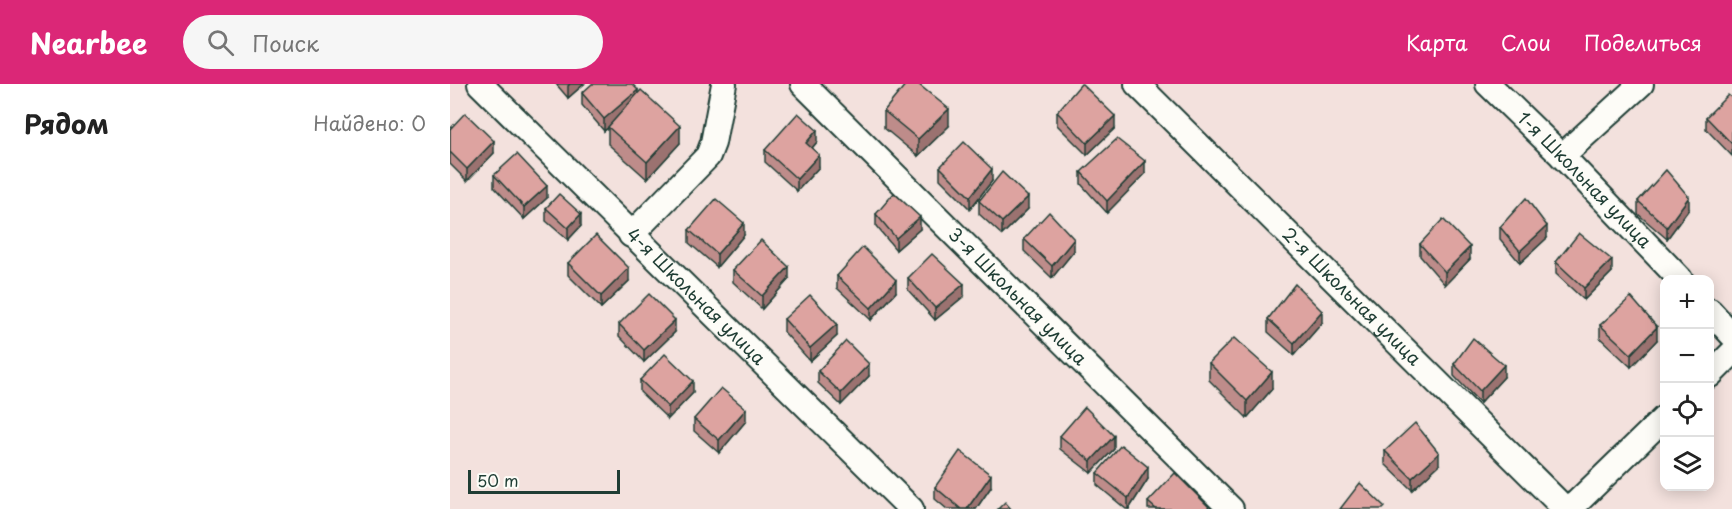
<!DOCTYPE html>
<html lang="ru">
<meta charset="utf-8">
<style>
body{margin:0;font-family:"Playpen Sans",sans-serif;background:#f6f6f6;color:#222}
.controls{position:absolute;right:18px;bottom:18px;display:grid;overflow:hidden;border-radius:12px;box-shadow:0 3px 15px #0003}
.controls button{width:54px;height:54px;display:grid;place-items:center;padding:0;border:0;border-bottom:2px solid #e0e0e0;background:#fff;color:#222;font:30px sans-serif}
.scale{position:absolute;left:18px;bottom:15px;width:152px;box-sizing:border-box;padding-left:6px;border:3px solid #1f3d34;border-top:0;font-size:16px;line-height:21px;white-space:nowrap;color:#1f3d34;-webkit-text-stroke:4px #fdfcf7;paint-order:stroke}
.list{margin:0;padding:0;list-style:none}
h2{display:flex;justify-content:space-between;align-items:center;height:78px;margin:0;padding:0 24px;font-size:26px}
h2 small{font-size:20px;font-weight:400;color:#767676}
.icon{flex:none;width:33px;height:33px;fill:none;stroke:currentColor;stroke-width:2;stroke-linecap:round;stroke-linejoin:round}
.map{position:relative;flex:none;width:1282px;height:425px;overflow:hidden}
header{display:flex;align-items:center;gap:36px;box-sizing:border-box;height:84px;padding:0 30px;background:#db2777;color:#fff}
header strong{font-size:28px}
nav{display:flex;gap:33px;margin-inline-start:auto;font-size:21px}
.search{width:420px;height:54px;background:#f6f6f6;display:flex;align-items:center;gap:15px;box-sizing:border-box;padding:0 21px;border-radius:33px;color:#767676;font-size:22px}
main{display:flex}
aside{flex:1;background:#fff}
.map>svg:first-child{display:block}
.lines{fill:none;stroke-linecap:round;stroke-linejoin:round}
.street-casing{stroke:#1f3d34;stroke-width:28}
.street{stroke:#fdfcf7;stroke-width:24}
.wall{fill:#be8c8a;stroke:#1f3d34;stroke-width:1.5}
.shaded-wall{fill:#9b7270;stroke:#1f3d34;stroke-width:1.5}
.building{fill:#dda3a0;stroke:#1f3d34;stroke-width:1.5}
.labels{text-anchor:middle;stroke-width:5;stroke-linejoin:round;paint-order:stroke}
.street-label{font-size:18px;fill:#1f3d34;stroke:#fdfcf7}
</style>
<header>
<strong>Nearbee</strong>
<div class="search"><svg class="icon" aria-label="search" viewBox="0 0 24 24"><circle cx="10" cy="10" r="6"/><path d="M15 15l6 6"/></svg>Поиск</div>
<nav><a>Карта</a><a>Слои</a><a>Поделиться</a></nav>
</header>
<main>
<aside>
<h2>Рядом<small>Найдено: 0</small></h2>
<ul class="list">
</ul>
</aside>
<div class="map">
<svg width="1282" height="425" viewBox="0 0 1282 425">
<rect width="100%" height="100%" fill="#f3e1dd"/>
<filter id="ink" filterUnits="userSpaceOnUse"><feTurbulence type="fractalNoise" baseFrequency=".0167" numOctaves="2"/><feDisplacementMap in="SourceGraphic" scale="12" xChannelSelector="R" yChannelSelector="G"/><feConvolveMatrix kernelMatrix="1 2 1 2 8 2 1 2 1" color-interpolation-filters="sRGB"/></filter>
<g filter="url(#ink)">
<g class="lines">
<defs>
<g id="street">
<path id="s1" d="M30,0L461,425"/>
<path id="s2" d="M353,0L781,425"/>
<path id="s3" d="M687,0L1115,425"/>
<path id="s4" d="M1038,0L1112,72L1230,195"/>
<path d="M1112,72L1191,0"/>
<path d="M181,151L258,72L263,59L274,0"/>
<path d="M1260,227L1282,251"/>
<path d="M1260,291L1282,269"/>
<path d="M1120,425L1214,334"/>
</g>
</defs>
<use href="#street" class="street-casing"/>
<use href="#street" class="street"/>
</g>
<g class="wall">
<path d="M106,0H134L118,14Z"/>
<path d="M132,9L188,10L230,59L197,95L158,60V44L154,47L132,21Z"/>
<path d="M1282,14V72L1256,45V33Z"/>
<path d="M434,27L499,42L468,72L434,44Z"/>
<path d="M607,28L665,44L637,71L607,41Z"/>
<path d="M0,45L44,69L17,97L0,80Z"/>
<path d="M367,58L362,64L369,83L347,107L315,78V66Z"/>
<path d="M490,83L542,97L520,125L490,95Z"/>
<path d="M631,88L695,90L657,129L631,100Z"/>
<path d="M44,91L97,114L74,135L44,103Z"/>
<path d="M529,117L578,125L552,151L529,130Z"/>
<path d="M1188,117L1239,125L1217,155L1188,130Z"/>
<path d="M96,124L131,142L118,156L96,137Z"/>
<path d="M426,130L470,145L446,166L426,142Z"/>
<path d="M1050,143L1097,154L1070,179L1050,155Z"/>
<path d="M239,146L294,151L267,183L239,159Z"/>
<path d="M574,155L624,167L602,194L574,167Z"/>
<path d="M970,160L1020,175L995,201L970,172Z"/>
<path d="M1106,178L1162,188L1134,216L1106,190Z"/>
<path d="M118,179L179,197L151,224L118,191Z"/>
<path d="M283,186L339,195L312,225L283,198Z"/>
<path d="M387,192L446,208L421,236L387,204Z"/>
<path d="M458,194L514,212L485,236L458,206Z"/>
<path d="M334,235L387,252L360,277L334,248Z"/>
<path d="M818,235L872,239L844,271L818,248Z"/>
<path d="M169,240L225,248L194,278L169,252Z"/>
<path d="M1150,241L1207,256L1181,283L1150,254Z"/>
<path d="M759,279L822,305L797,334L759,296Z"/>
<path d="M1004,280L1054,293L1030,319L1004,292Z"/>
<path d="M368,287L419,292L391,321L368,299Z"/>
<path d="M190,296L243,309L218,335L190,308Z"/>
<path d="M244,335L296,337L269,369L244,347Z"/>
<path d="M610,352L664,365L641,389L610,365Z"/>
<path d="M935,367L989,381L962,406L935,380Z"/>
<path d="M647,389L698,395L679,425H676L647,401Z"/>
<path d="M485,403H541L526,425H497L485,415Z"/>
<path d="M698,418L759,425H698Z"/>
</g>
<g class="shaded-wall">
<path d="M120,0H134L118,14V2Z"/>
<path d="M188,6V18L154,47V35Z"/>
<path d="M499,25V42L468,72V55Z"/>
<path d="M665,32V44L637,71V59Z"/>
<path d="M230,42V59L197,95V78Z"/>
<path d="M367,46V58L356,71V59Z"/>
<path d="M44,57V69L17,97V85Z"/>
<path d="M369,71V83L347,107V95Z"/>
<path d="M695,77V90L657,129V117Z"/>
<path d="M542,85V97L520,125V113Z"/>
<path d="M97,102V114L74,135V123Z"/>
<path d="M578,113V125L552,151V138Z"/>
<path d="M1239,113V125L1217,155V143Z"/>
<path d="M131,130V142L118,156V144Z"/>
<path d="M470,133V145L446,166V154Z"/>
<path d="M294,139V151L267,183V170Z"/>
<path d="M1097,142V154L1070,179V167Z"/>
<path d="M624,155V167L602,194V182Z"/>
<path d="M1020,163V175L995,201V188Z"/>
<path d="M1162,176V188L1134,216V204Z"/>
<path d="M339,183V195L312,225V212Z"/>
<path d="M179,184V197L151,224V212Z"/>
<path d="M446,196V208L421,236V224Z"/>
<path d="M514,200V212L485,236V224Z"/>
<path d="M872,227V239L844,271V259Z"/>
<path d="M225,236V248L194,278V266Z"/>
<path d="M387,240V252L360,277V264Z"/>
<path d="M1207,243V256L1181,283V270Z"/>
<path d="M419,280V292L391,321V309Z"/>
<path d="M1054,281V293L1030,319V307Z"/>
<path d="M822,288V305L797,334V317Z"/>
<path d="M243,297V309L218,335V323Z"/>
<path d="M296,325V337L269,369V356Z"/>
<path d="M664,352V365L641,389V377Z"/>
<path d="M989,369V381L962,406V394Z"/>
<path d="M698,383V395L679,425H678V414Z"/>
<path d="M541,391V403L526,425H517Z"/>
</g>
<g class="building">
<path d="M142,0H182L188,6L154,35L132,9Z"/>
<path d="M456,0H468L499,25L468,55L434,27Z"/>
<path d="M631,0H632L665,32L637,59L607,28Z"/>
<path d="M191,6L230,42L197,78L158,43Z"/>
<path d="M1278,11L1282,14V60L1256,33Z"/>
<path d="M15,29L44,57L17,85L0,68V45Z"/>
<path d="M348,29L367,46L356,59L369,71L347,95L315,66Z"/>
<path d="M667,55L695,77L657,117L631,88Z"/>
<path d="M514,58L542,85L520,113L490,83Z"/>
<path d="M67,70L97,102L74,123L44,91Z"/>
<path d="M1216,86L1239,113L1217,143L1188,117Z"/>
<path d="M552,88L578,113L552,138L529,117Z"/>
<path d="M444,109L470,133L446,154L426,130Z"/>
<path d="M109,110L131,130L118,144L96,124Z"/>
<path d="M1076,114L1097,142L1070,167L1050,143Z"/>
<path d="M266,115L294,139L267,170L239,146Z"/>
<path d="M599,128L624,155L602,182L574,155Z"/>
<path d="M993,135L1020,163L995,188L970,160Z"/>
<path d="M1129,149L1162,176L1134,204L1106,178Z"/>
<path d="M146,151L179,184L151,212L118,179Z"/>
<path d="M311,156L339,183L312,212L283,186Z"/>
<path d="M413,163L446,196L421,224L387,192Z"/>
<path d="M482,170L514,200L485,224L458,194Z"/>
<path d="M845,200L872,227L844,259L818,235Z"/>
<path d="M199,210L225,236L194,266L169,240Z"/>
<path d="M360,211L387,240L360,264L334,235Z"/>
<path d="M1181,213L1207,243L1181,270L1150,241Z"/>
<path d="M784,254L822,288L797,317L759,279Z"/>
<path d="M1023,254L1054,281L1030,307L1004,280Z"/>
<path d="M396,257L419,280L391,309L368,287Z"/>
<path d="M215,270L243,297L218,323L190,296Z"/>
<path d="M271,304L296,325L269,356L244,335Z"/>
<path d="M635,323L664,352L641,377L610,352Z"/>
<path d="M965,339L989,369L962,394L935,367Z"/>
<path d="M671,361L698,383L678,414L647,389Z"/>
<path d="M510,367L541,391L517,425H511L485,403Z"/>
<path d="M725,389L759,423L757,425H706L698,418Z"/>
<path d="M910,399L935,423L933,425H890Z"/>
<path d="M555,418L561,425H548Z"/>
</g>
</g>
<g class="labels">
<g class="street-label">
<text dy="6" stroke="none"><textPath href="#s4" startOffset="136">1-я Школьная улица</textPath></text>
<text dy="6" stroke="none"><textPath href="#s3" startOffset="302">2-я Школьная улица</textPath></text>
<text dy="6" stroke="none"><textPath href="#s1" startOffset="303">4-я Школьная улица</textPath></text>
<text dy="6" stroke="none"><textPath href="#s2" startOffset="302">3-я Школьная улица</textPath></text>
</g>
</g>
</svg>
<div class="controls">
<button>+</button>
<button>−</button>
<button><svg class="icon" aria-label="locate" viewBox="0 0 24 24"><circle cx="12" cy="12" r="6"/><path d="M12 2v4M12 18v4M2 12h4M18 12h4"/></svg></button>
<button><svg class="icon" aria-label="layers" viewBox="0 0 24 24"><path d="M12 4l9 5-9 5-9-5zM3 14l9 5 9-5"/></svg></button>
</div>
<div class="scale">50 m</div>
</div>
</main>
